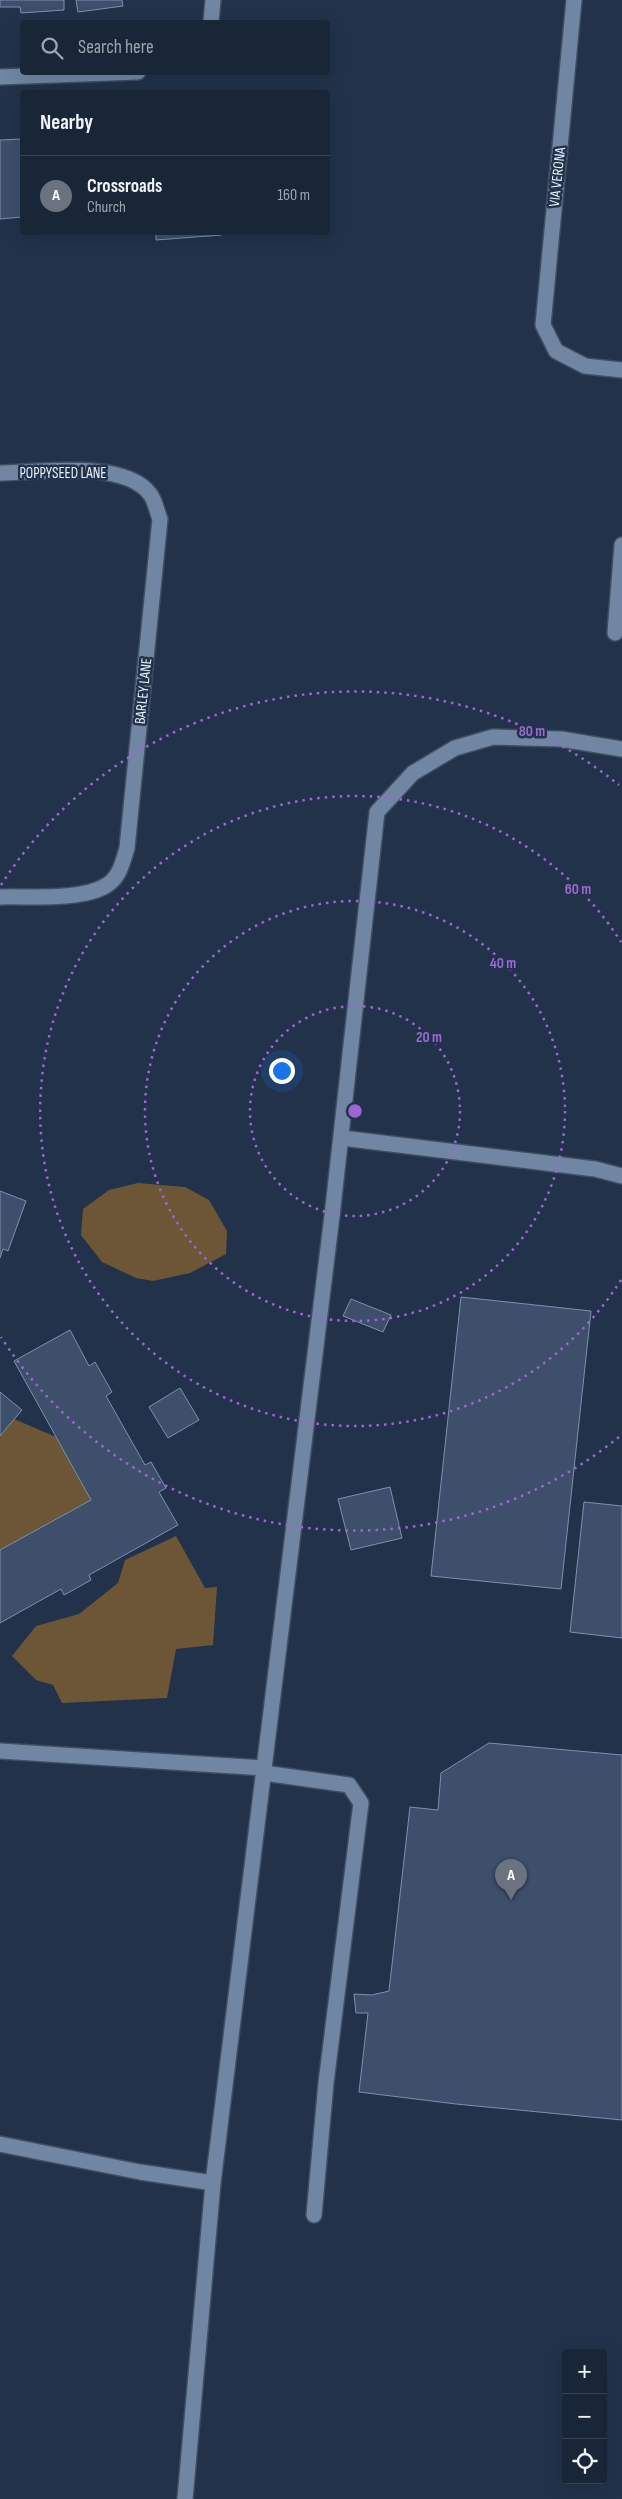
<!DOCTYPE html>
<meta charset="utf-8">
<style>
body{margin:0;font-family:"Sofia Sans Condensed",sans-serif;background:#263243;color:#f1f3f6}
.controls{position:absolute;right:15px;bottom:15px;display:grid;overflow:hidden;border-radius:5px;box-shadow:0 5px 20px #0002}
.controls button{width:45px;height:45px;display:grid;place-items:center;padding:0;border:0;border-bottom:1px solid #374353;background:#192638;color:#f1f3f6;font:25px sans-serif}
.you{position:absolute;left:281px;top:1070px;width:18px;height:18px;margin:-12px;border:4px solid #fff;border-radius:50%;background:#1a73e8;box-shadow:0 0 0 8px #1a73e833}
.badge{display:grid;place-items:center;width:32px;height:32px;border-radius:50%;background:#95b2f1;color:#fff;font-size:16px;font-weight:700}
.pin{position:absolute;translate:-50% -41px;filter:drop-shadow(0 1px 2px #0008)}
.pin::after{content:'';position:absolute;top:26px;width:18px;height:15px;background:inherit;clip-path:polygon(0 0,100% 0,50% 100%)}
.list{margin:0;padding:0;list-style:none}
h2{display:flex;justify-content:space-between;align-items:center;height:65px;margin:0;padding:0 20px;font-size:21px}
h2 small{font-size:16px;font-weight:400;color:#9fa5ae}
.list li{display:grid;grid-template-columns:32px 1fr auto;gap:15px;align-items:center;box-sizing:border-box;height:80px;padding:0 20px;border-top:1px solid #374353}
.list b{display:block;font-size:19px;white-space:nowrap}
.list p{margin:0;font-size:16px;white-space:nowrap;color:#9fa5ae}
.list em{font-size:16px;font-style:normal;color:#9fa5ae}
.icon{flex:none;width:28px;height:28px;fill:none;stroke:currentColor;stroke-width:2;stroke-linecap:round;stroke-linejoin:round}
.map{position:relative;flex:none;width:622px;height:2499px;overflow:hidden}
.search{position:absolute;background:#192638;box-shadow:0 5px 20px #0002;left:20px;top:20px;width:310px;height:55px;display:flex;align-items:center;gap:12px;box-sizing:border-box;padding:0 18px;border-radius:5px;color:#9fa5ae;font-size:19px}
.panel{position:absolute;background:#192638;box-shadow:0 5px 20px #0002;left:20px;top:90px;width:310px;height:145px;border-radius:5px}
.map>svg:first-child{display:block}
.green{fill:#6c5636}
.building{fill:#3d4f6a;stroke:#7d91ae}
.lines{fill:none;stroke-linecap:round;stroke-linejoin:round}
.minor-casing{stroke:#3f4d61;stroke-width:18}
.minor{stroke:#7186a2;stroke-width:15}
.ring{fill:none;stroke:#9c67d2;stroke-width:2.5;stroke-dasharray:2.5 5}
.labels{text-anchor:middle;stroke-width:5;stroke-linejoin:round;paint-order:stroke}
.street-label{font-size:15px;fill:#e9f2ff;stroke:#21324a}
.centre{fill:#9c67d2;stroke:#21324a;stroke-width:2.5}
.ring-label{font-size:15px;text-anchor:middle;font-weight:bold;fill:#9c67d2;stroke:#21324a;stroke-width:5;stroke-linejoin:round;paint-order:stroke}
</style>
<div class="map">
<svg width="622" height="2499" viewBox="0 0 622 2499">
<rect width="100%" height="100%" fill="#21324a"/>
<g class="green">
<path d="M138,1183L185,1187L209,1200L227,1231L226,1254L190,1273L153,1281L136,1278L102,1262L81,1235L83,1209L109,1190Z"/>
<path d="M14,1419L56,1437L91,1500L0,1550V1436Z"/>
<path d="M176,1536L205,1588L217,1587L213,1645L176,1649L167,1698L62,1703L53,1685L36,1680L12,1656L36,1626L79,1614L118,1583L125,1560Z"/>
</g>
<g class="building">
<path d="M0,0H64V10L21,13L20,7H0Z"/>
<path d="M76,0H122L123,6L78,12Z"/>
<path d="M22,139V217L0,219V140Z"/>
<path d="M156,232H222V235L156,240Z"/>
<path d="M0,1191L26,1201L8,1251L3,1249L0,1258Z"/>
<path d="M461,1297L591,1311L561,1589L431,1576Z"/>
<path d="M351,1299L391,1315L383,1332L343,1316Z"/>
<path d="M70,1330L89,1366L95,1362L112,1392L106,1396L145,1465L151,1462L166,1488L159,1492L178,1525L89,1575L91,1580L64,1595L61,1589L0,1623V1550L91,1500L14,1361Z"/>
<path d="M180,1388L199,1420L168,1438L149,1407Z"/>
<path d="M0,1392L22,1410L0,1436Z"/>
<path d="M390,1487L402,1538L351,1550L338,1499Z"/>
<path d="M584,1502L622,1506V1638L570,1632Z"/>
<path d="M489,1743L622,1755V2120L456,2104L359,2092L368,2013H356L354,1994L372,1995L389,1991L410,1807L438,1810L441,1773Z"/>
</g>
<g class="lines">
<defs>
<g id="minor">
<path d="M574,0L543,325L556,351L585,366L622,370"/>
<path d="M211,22L213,0"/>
<path d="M0,77L138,72"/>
<path d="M0,473C39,472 125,460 150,494C155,500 157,512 160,519L127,848C123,861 120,877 107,885C82,901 29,896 0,897"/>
<path d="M615,633L622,545"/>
<path d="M342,1138L595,1169L622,1176"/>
<path d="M0,1751L264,1768"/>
<path d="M264,1773L349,1785L361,1803L326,2083L314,2215"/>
<path d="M0,2144L140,2172L213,2183L185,2499"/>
<path d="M213,2183L332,1216L377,812L413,773L455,748L493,737L561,739L622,749"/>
</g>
</defs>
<use href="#minor" class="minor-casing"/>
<use href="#minor" class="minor"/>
</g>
<g class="ring">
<circle cx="355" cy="1111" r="105"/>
<circle cx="355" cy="1111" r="210"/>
<path d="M621 1280A315 315 0 1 1 621 942"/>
<path d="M619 1437A420 420 0 0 1 1 1337M1 885A420 420 0 0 1 619 785"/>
</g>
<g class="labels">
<g class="street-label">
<text transform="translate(557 177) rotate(-84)" y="5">VIA VERONA</text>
<text x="63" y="478">POPPYSEED LANE</text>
<text transform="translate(143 691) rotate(-84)" y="5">BARLEY LANE</text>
</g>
</g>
<circle cx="355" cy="1111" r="8" class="centre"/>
<g class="ring-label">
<text x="532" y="736">80 m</text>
<text x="578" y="894">60 m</text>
<text x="503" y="968">40 m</text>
<text x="429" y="1042">20 m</text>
</g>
</svg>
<div class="controls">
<button>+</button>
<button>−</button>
<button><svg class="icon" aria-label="locate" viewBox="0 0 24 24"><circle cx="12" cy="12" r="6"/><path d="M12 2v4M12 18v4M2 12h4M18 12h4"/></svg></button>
</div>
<div class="you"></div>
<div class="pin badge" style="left:511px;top:1900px;background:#6b7280">A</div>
<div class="search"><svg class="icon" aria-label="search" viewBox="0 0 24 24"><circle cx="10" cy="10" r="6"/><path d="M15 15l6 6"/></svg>Search here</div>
<section class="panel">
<h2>Nearby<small></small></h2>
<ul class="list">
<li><span class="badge" style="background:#6b7280">A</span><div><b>Crossroads</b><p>Church</p></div><em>160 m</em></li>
</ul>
</section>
</div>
